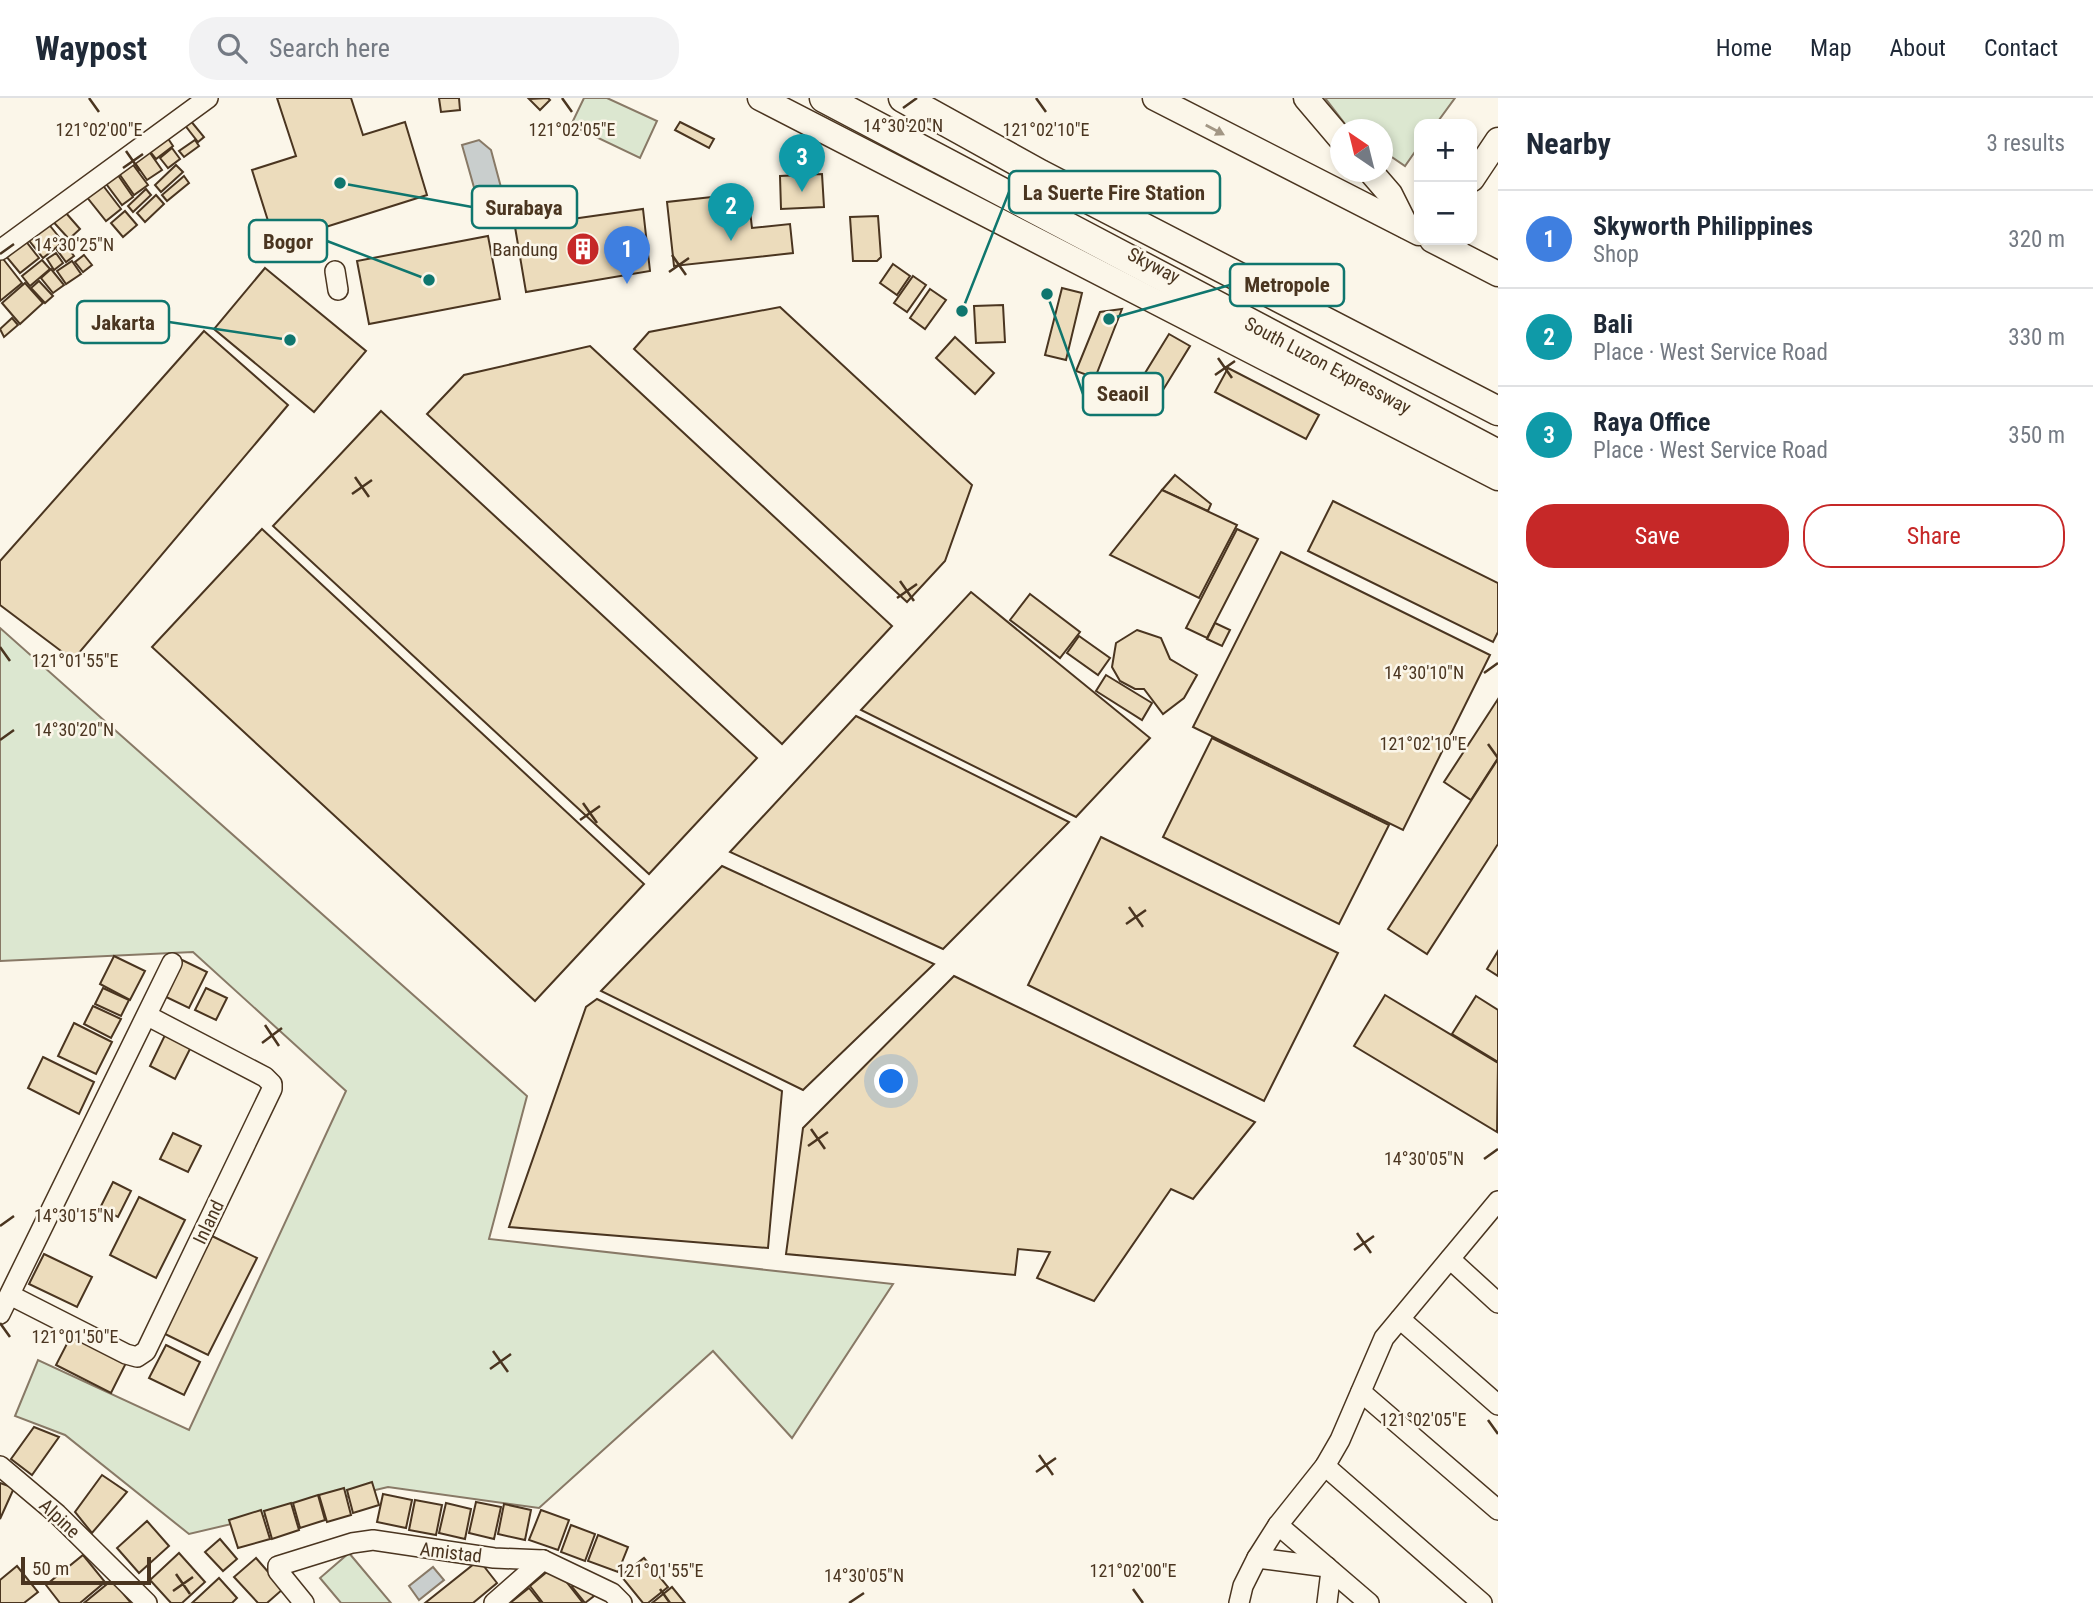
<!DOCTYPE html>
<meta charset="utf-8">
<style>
body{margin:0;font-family:"Roboto Condensed",sans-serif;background:#f2f2f3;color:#1f2937}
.controls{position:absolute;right:21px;top:21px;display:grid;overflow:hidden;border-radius:14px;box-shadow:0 4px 10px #0003}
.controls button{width:63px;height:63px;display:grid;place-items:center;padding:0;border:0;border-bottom:2px solid #e0e1e3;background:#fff;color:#1f2937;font:35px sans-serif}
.compass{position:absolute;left:1330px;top:21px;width:63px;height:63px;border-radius:50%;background:#fff;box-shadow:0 4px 10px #0003;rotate:325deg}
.scale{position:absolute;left:21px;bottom:18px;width:130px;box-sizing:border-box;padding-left:7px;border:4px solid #4a3520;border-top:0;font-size:19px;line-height:24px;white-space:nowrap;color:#4a3520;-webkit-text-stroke:5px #fbf6e9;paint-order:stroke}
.you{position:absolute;left:892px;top:984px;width:24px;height:24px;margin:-18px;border:5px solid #fff;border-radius:50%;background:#1a73e8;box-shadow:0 0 0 10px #1a73e833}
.badge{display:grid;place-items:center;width:46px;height:46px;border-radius:50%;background:#c62828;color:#fff;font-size:23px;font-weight:700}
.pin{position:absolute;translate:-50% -58px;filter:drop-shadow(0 2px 4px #0008)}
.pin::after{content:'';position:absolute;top:37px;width:24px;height:21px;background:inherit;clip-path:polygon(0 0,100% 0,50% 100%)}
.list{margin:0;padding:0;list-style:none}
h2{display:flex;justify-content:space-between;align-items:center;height:91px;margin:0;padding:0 28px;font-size:30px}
h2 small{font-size:23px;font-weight:400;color:#747a83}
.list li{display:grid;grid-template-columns:46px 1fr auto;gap:21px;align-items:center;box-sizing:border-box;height:98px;padding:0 28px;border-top:2px solid #e0e1e3}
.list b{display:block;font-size:26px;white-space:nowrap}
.list p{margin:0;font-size:23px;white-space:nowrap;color:#747a83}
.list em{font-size:23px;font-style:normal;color:#747a83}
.actions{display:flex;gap:14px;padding:21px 28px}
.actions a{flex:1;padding:16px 0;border:2px solid #c62828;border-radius:28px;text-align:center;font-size:24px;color:#c62828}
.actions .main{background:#c62828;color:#fff}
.icon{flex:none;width:38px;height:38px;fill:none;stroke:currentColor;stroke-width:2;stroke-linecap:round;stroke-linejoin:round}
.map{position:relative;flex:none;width:1498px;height:1505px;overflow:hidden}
header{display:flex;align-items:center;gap:42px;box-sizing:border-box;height:98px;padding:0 35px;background:#fff;border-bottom:2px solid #e0e1e3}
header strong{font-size:33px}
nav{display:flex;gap:38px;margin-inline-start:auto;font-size:24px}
.search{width:490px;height:63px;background:#f2f2f3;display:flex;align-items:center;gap:18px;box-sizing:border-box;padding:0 24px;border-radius:28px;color:#747a83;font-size:26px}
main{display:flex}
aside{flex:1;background:#fff}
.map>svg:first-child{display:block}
.green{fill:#dce7d0;stroke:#887966;stroke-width:2}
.water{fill:#c9cecd;stroke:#887966;stroke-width:2}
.building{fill:#ecdcbc;stroke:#4a3520;stroke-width:2}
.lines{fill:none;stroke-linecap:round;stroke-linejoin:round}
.minor-casing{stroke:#4a3520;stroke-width:22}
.major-casing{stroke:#4a3520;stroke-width:27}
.highway-casing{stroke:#4a3520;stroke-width:31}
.minor{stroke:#fbf6e9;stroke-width:19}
.major{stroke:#fbf6e9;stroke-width:24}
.highway{stroke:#fbf6e9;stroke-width:28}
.oneway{fill:#a29684}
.ticks{fill:none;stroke:#4a3520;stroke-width:2.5}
.labels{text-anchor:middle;stroke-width:5;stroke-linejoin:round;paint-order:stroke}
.poi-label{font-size:19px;fill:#4a3520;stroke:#fbf6e9;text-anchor:end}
.street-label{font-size:19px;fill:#4a3520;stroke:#fbf6e9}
.ticks-label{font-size:18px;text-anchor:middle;fill:#4a3520;stroke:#fbf6e9;stroke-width:5;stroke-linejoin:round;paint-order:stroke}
.leader{fill:none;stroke:#0f766e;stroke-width:2.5}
.callout-dot{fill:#0f766e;stroke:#fbf6e9;stroke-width:2.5}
.callout{fill:#fbf6e9;stroke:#0f766e;stroke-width:2.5}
.callout-label{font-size:21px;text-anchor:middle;font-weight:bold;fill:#4a3520}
</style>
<header>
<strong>Waypost</strong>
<div class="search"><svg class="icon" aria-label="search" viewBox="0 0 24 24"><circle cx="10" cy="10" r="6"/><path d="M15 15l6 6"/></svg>Search here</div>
<nav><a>Home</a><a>Map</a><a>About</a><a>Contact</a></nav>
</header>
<main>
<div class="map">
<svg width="1498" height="1505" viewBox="0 0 1498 1505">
<rect width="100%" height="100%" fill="#fbf6e9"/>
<g class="green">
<path d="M584,0H607L657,23L640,60L571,27Z"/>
<path d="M1325,0H1455L1436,26H1419V48L1405,68L1383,53L1382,32L1349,31Z"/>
<path d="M0,530L527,998L489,1141L893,1186L792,1340L713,1253L539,1410L388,1389L189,1436L65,1337L15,1318L38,1262L189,1332L346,993L193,854L0,863Z"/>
<path d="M349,1455L391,1505H341L320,1480Z"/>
</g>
<g class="water">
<path d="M479,42L491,52L502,93L477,100L462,47Z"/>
<path d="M433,1469L444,1482L419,1502L409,1488Z"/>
</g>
<g class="building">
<path d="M277,0H351L363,37L405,24L427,97L275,145L252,72L296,58Z"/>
<path d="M439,0H459L460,12L441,14Z"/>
<path d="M548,0L550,2L540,12L529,1Z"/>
<path d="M190,22L204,39L198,44L184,26Z"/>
<path d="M680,24L714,41L709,50L675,32Z"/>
<path d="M165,36L173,48L156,61L147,50Z"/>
<path d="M195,42L199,48L184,59L179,53Z"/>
<path d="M172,50L180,61L168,70L160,60Z"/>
<path d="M148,52L162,72L147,82L133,62Z"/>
<path d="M131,64L148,87L134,97L118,74Z"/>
<path d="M176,67L183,74L161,94L155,87Z"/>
<path d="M113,70L133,99L122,107L101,79Z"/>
<path d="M822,76L824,109L781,111L780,78Z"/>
<path d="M184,78L189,85L167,103L162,97Z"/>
<path d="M98,81L121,111L106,123L82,93Z"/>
<path d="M146,91L151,97L133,114L128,108Z"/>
<path d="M748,95L752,130L790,126L793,155L674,168L667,104Z"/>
<path d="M156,97L164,106L145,124L137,115Z"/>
<path d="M59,107L80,131L69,141L48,118Z"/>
<path d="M643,111L650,173L526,194L515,129Z"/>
<path d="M125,113L137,127L123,139L111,125Z"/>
<path d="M878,118L881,159L877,163H853L850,119Z"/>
<path d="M43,119L63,144L43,160L23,135Z"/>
<path d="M21,137L39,160L20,175L1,152Z"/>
<path d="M488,138L500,201L369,226L357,163Z"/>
<path d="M65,146L74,158L66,164L57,152Z"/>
<path d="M56,155L63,165L54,172L47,161Z"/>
<path d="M0,157L22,185L0,203Z"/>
<path d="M84,157L92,167L83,174L75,164Z"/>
<path d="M42,162L50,171L30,188L22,178Z"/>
<path d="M72,163L81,176L66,186L57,173Z"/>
<path d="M893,166L910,178L897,197L880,185Z"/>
<path d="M265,170L366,253L314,314L214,231Z"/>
<path d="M51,171L64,187L53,195L41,180Z"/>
<path d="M913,178L926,187L907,214L894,205Z"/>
<path d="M39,183L53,198L45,205L31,190Z"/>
<path d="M25,185L43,205L20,226L2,205Z"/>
<path d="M1062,190L1082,195L1066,262L1045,257Z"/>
<path d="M930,191L946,202L925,231L910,220Z"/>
<path d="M1003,207L1005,244L976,245L974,208Z"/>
<path d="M780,209L972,387L945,463L907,504L634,251L649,234Z"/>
<path d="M1122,211L1095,280L1076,273L1100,214Z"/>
<path d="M12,220L18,227L4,239L0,231Z"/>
<path d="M204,233L288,307L73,562L0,507V463Z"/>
<path d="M1169,236L1190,248L1163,292L1142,280Z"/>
<path d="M955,239L994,275L975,296L936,260Z"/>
<path d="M590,248L892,528L782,646L427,316L464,277Z"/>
<path d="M1228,270L1319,317L1306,341L1215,294Z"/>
<path d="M381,313L757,660L649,776L273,428Z"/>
<path d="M1175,377L1211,406L1208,413L1162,392Z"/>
<path d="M1162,392L1237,427L1199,500L1110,457Z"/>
<path d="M1333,403L1498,485V534L1493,544L1308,453Z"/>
<path d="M262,431L644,786L535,903L152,549Z"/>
<path d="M1237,431L1258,441L1207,540L1186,530Z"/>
<path d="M1281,454L1490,557L1403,732L1193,629Z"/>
<path d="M971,494L1150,640L1076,719L861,612Z"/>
<path d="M1030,496L1080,534L1060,560L1010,522Z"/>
<path d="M1215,525L1230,532L1222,548L1207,541Z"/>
<path d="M1137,532L1161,540L1170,561L1197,577L1184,600L1163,616L1144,591H1135L1120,583L1112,569L1116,545Z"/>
<path d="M1079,538L1110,560L1098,577L1067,555Z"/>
<path d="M1106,577L1152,605L1142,622L1096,593Z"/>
<path d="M1498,601V660L1471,702L1444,684Z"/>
<path d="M856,618L1069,724L943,851L730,754Z"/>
<path d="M1212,640L1389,727L1339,826L1163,739Z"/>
<path d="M1498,661V746L1427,856L1388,831Z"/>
<path d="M1101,739L1338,855L1264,1003L1028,887Z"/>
<path d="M722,768L934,866L803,992L601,893Z"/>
<path d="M1498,853V878L1487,871Z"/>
<path d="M114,858L145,873L130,902L100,886Z"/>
<path d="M180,861L207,874L189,910L162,897Z"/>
<path d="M954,878L1255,1024L1193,1101L1171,1091L1094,1203L1037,1180L1050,1154L1018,1151L1015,1177L786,1156L803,1030Z"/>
<path d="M103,890L129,902L121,918L95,906Z"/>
<path d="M206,890L227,900L216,922L195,912Z"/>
<path d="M1385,897L1498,965L1497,1034L1354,948Z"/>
<path d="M1476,898L1498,912V964L1452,936Z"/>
<path d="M597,901L782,993L768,1150L509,1129L586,909Z"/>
<path d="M93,908L121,921L111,940L84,926Z"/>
<path d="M74,925L112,944L96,976L58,958Z"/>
<path d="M166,935L192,947L175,981L150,968Z"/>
<path d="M43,959L94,984L79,1016L28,990Z"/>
<path d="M173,1035L201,1048L188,1074L160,1061Z"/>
<path d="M113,1084L131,1093L118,1119L100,1110Z"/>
<path d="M139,1099L185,1122L156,1180L110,1157Z"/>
<path d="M212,1138L257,1160L208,1257L163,1235Z"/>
<path d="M44,1156L92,1179L77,1209L29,1186Z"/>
<path d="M73,1234L128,1261L111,1295L56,1267Z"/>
<path d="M166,1247L200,1264L184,1297L149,1280Z"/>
<path d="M34,1329L59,1339L32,1377L11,1361Z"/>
<path d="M102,1377L127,1394L92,1435L75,1414Z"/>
<path d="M372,1384L379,1407L353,1415L347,1392Z"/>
<path d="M0,1385L14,1390L0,1421Z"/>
<path d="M344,1390L351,1417L327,1424L319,1397Z"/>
<path d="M383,1396L412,1402L406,1430L377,1424Z"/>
<path d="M318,1397L325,1422L300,1430L293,1405Z"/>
<path d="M415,1402L442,1407L436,1437L409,1432Z"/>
<path d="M476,1404L501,1409L494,1441L469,1435Z"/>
<path d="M291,1405L299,1432L272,1441L264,1413Z"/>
<path d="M446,1405L471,1411L465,1441L439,1435Z"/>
<path d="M504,1406L531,1412L525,1442L498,1436Z"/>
<path d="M261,1412L270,1441L238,1450L229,1422Z"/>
<path d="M541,1412L569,1422L558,1452L529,1442Z"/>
<path d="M147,1423L169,1448L139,1475L117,1450Z"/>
<path d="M571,1427L595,1436L585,1463L561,1454Z"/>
<path d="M598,1437L628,1449L618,1474L588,1463Z"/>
<path d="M220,1441L237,1461L223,1473L205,1454Z"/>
<path d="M179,1455L205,1484L182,1505H171L150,1482Z"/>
<path d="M83,1457L105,1484L80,1505H60L46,1487Z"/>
<path d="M256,1460L283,1491L267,1505H258L234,1479Z"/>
<path d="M644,1460L668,1489L648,1505H643L621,1478Z"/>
<path d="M479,1462L497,1485L473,1505H425Z"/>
<path d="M17,1468L38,1494L24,1505H0V1482Z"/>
<path d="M554,1468L583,1505H543L530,1488Z"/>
<path d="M219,1480L237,1500L232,1505H192Z"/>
<path d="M112,1482L131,1505H84Z"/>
<path d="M581,1482L594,1498L585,1505L572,1489Z"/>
<path d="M672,1489L685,1505H652Z"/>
<path d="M529,1490L541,1505H510Z"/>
</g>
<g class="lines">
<defs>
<g id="minor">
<path d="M0,152L208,0"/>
<path d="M335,173L338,192"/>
<path d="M1450,1161L1498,1205"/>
<path d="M10,1197L126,1256L137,1259L146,1253L272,991V986L265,979L148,918"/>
<path d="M0,1216L172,865"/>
<path d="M1400,1221L1498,1307"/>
<path d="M1361,1294L1498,1412"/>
<path d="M0,1368L57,1416L147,1505"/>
<path d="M1325,1368L1482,1505"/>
<path d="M1278,1427L1369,1505"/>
<path d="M1257,1460L1327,1469"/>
<path d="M304,1505L278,1473V1468L352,1445L373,1442L494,1460L543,1462L612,1495L622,1505"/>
<path d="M494,1505L543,1462"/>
<path d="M1239,1505L1243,1488L1257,1460L1278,1427L1325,1368L1340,1342L1384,1240L1498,1103"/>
<path d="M1327,1505L1331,1473"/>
</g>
<g id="major">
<path d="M760,0L1498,380"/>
<path d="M1155,0L1419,135"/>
<path d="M1306,0L1340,40"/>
<path d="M1371,74L1390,96L1406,128"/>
<path d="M1472,81L1498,42"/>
<path d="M1432,142L1498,176"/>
</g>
<g id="highway">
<path d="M824,0L1498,356"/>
<path d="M903,0L1040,76L1498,313"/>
</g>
</defs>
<use href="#minor" class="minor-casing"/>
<use href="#major" class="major-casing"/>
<use href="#highway" class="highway-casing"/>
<use href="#minor" class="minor"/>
<use href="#major" class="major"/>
<use href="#highway" class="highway"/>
</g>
<defs><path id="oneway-solid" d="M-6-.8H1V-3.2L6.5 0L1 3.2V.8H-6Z" transform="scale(1.75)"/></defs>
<use class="oneway" href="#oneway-solid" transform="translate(1215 32) rotate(28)"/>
<path class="ticks" d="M89,0L99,14M562,0L572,14M1036,0L1046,14M903,10L917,0M126,53L140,73M123,70L143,56M0,156L14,146M672,157L686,177M669,174L689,160M1218,260L1232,280M1215,277L1235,263M355,379L369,399M352,396L372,382M900,483L914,503M897,500L917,486M0,549L10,563M1484,575L1498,565M0,642L14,632M1488,646L1498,660M583,705L597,725M580,722L600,708M1129,809L1143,829M1126,826L1146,812M265,927L279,948M262,945L282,930M811,1031L825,1051M808,1048L828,1034M1484,1061L1498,1051M0,1128L14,1118M1357,1135L1371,1155M1354,1152L1374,1138M0,1225L10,1239M493,1253L508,1274M490,1271L511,1256M1488,1322L1498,1336M1039,1357L1053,1377M1036,1374L1056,1360M176,1476L190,1496M660,1491L670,1505M1133,1491L1143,1505M173,1493L193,1479M849,1505L864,1495"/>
<defs>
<symbol id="building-disc" viewBox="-11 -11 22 22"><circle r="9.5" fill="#c62828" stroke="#fbf6e9"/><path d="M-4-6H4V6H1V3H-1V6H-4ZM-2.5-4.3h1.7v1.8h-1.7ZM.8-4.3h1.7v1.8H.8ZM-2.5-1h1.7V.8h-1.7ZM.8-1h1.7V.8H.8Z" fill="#fff"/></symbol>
</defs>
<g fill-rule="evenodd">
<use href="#building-disc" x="564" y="132" width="38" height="38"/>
</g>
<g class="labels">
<g class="poi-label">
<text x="558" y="158">Bandung</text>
</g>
<g class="street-label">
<text transform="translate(1154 167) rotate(27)" y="7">Skyway</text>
<text transform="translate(1328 267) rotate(28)" y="7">South Luzon Expressway</text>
<text transform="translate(208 1124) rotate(-64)" y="7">Inland</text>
<text transform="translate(60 1420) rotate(43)" y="7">Alpine</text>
<text transform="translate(451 1454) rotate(7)" y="7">Amistad</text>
</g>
</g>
<g class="ticks-label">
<text x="903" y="34">14°30'20"N</text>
<text x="99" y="38">121°02'00"E</text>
<text x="572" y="38">121°02'05"E</text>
<text x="1046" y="38">121°02'10"E</text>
<text x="74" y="153">14°30'25"N</text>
<text x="75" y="569">121°01'55"E</text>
<text x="1424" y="581">14°30'10"N</text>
<text x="74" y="638">14°30'20"N</text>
<text x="1423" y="652">121°02'10"E</text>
<text x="1424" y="1067">14°30'05"N</text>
<text x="74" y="1124">14°30'15"N</text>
<text x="75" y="1245">121°01'50"E</text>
<text x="1423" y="1328">121°02'05"E</text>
<text x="660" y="1479">121°01'55"E</text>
<text x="1133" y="1479">121°02'00"E</text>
<text x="864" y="1484">14°30'05"N</text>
</g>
<path class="leader" d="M962 213L1009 94M340 85L472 109M429 182L327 143M1109 221L1230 187M290 242L169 224M1047 196L1083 296"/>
<g class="callout-dot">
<circle cx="962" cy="213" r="7"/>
<circle cx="340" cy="85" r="7"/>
<circle cx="429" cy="182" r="7"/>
<circle cx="1109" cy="221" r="7"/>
<circle cx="290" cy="242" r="7"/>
<circle cx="1047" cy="196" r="7"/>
</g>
<g class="callout">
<rect x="1009" y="73" width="211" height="42" rx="7"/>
<rect x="472" y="88" width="105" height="42" rx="7"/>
<rect x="249" y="122" width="78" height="42" rx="7"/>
<rect x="1230" y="166" width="114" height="42" rx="7"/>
<rect x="77" y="203" width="92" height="42" rx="7"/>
<rect x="1083" y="275" width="80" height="42" rx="7"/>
</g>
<g class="callout-label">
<text x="1114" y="102">La Suerte Fire Station</text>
<text x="524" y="117">Surabaya</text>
<text x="288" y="151">Bogor</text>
<text x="1287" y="194">Metropole</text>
<text x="123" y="232">Jakarta</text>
<text x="1123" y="303">Seaoil</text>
</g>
</svg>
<div class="controls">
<button>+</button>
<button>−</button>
</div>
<svg class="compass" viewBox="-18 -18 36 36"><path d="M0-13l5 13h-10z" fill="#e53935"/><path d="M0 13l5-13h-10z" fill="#747a83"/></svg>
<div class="scale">50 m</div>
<div class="you"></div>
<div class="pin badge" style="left:627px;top:186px;background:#3f7fe0">1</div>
<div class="pin badge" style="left:731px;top:143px;background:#0f9aa8">2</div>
<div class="pin badge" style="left:802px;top:94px;background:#0f9aa8">3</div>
</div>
<aside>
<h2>Nearby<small>3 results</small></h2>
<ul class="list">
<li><span class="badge" style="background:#3f7fe0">1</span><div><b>Skyworth Philippines</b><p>Shop</p></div><em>320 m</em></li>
<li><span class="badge" style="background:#0f9aa8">2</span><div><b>Bali</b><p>Place · West Service Road</p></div><em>330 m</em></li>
<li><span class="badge" style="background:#0f9aa8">3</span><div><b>Raya Office</b><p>Place · West Service Road</p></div><em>350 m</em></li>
</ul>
<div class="actions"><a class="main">Save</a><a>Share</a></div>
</aside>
</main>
